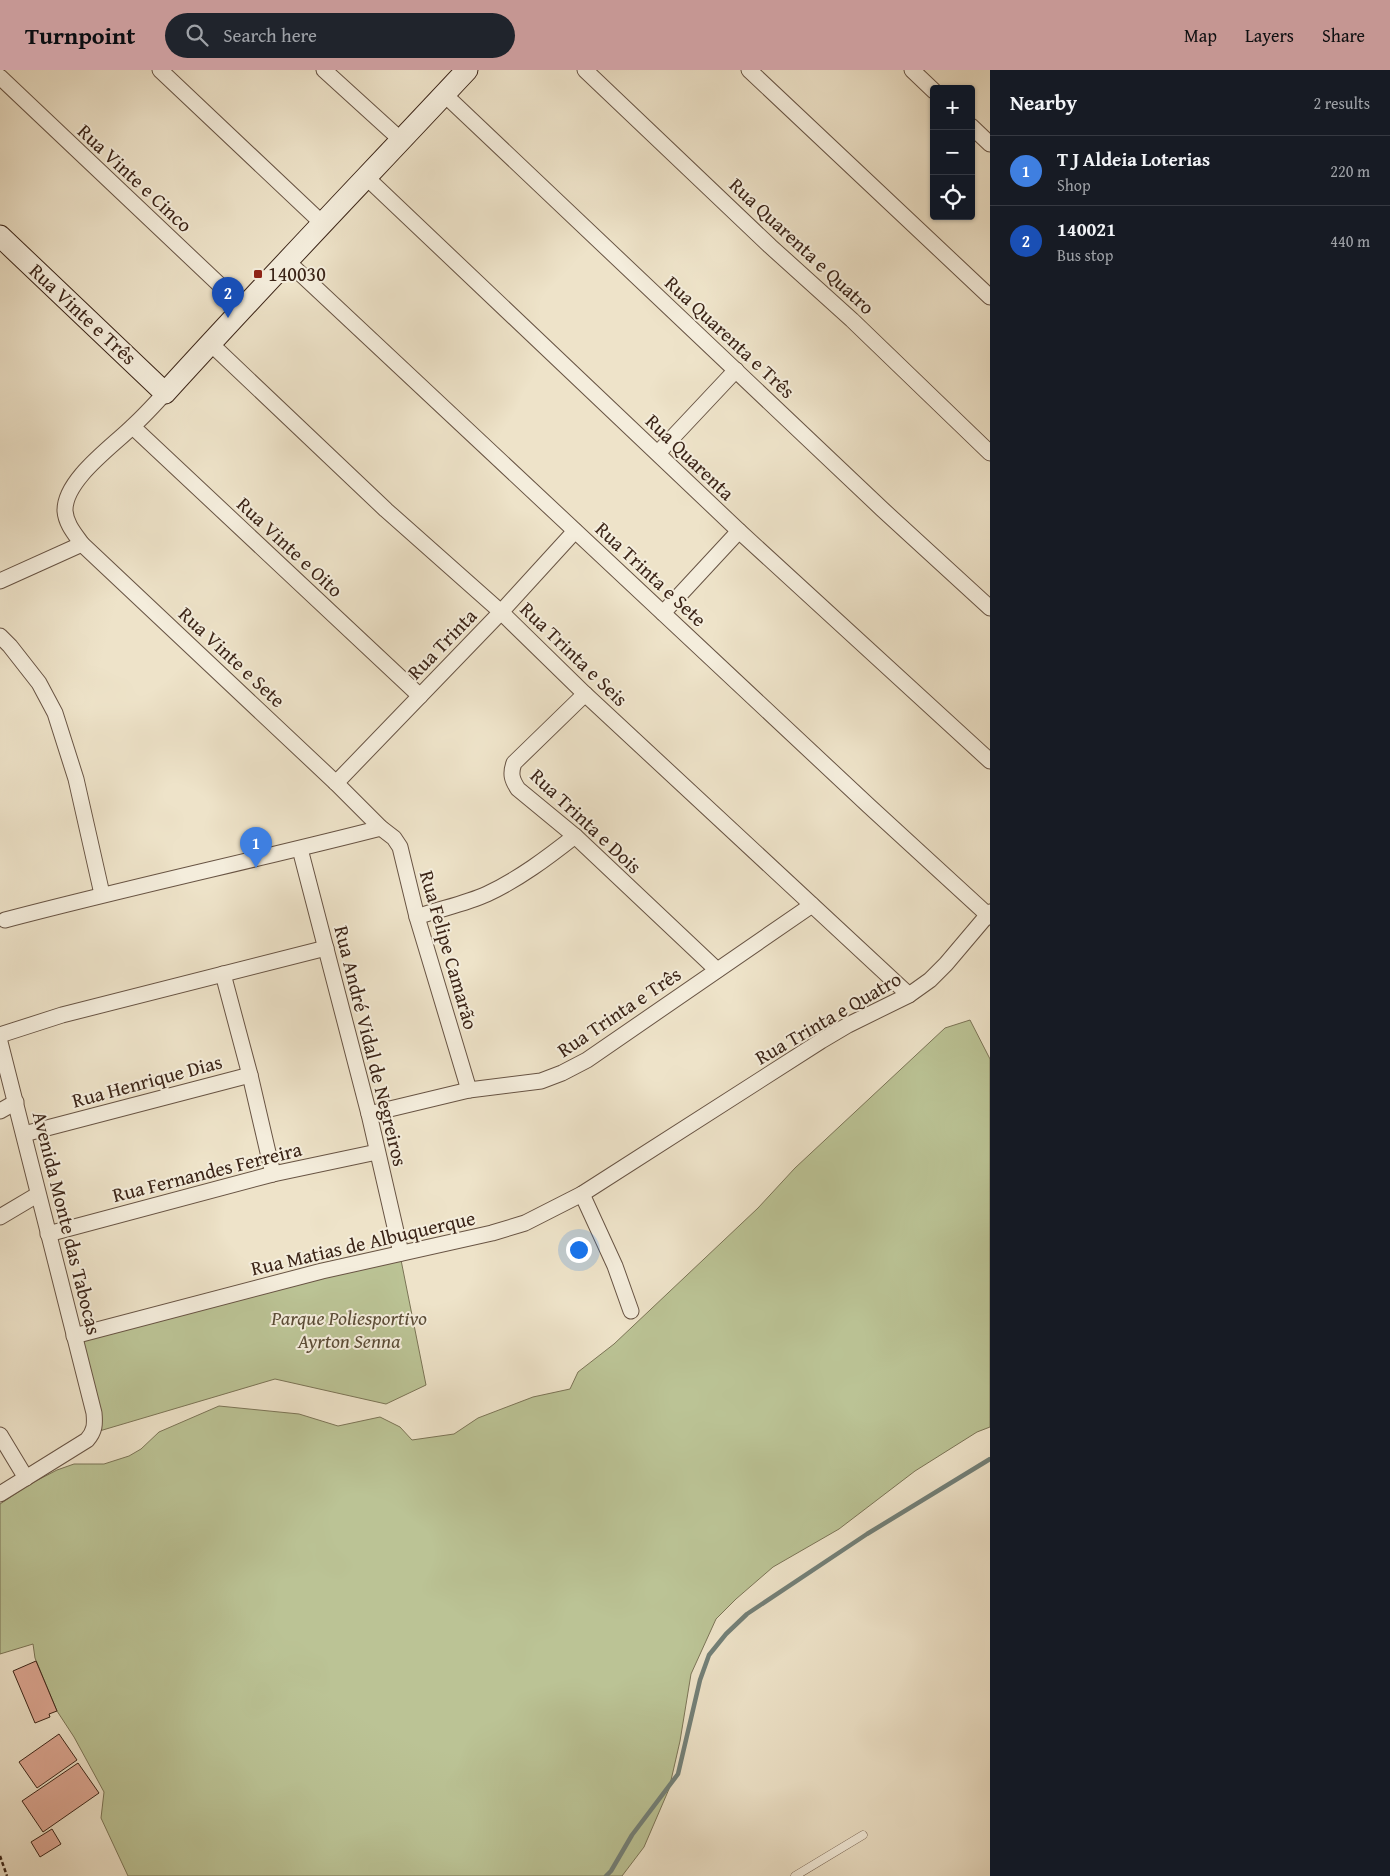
<!DOCTYPE html>
<meta charset="utf-8">
<style>
body{margin:0;font-family:"Gentium Book Plus",serif;background:#20242c;color:#f1f3f6}
.controls{position:absolute;right:15px;top:15px;display:grid;overflow:hidden;border-radius:5px;box-shadow:0 1px 4px #0004}
.controls button{width:45px;height:45px;display:grid;place-items:center;padding:0;border:0;border-bottom:1px solid #363941;background:#171b24;color:#f1f3f6;font:25px sans-serif}
.you{position:absolute;left:578px;top:1179px;width:18px;height:18px;margin:-12px;border:4px solid #fff;border-radius:50%;background:#1a73e8;box-shadow:0 0 0 8px #1a73e833}
.badge{display:grid;place-items:center;width:32px;height:32px;border-radius:50%;background:#c59692;color:#fff;font-size:16px;font-weight:700}
.pin{position:absolute;translate:-50% -41px;filter:drop-shadow(0 1px 2px #0008)}
.pin::after{content:'';position:absolute;top:26px;width:18px;height:15px;background:inherit;clip-path:polygon(0 0,100% 0,50% 100%)}
.list{margin:0;padding:0;list-style:none}
h2{display:flex;justify-content:space-between;align-items:center;height:65px;margin:0;padding:0 20px;font-size:21px}
h2 small{font-size:16px;font-weight:400;color:#9ea1a6}
.list li{display:grid;grid-template-columns:32px 1fr auto;gap:15px;align-items:center;box-sizing:border-box;height:70px;padding:0 20px;border-top:1px solid #363941}
.list b{display:block;font-size:19px;white-space:nowrap}
.list p{margin:0;font-size:16px;white-space:nowrap;color:#9ea1a6}
.list em{font-size:16px;font-style:normal;color:#9ea1a6}
.icon{flex:none;width:28px;height:28px;fill:none;stroke:currentColor;stroke-width:2;stroke-linecap:round;stroke-linejoin:round}
.map{position:relative;flex:none;width:990px;height:1806px;overflow:hidden}
header{display:flex;align-items:center;gap:30px;box-sizing:border-box;height:70px;padding:0 25px;background:#c59692;color:#111}
header strong{font-size:24px}
nav{display:flex;gap:28px;margin-inline-start:auto;font-size:18px}
.search{width:350px;height:45px;background:#20242c;display:flex;align-items:center;gap:12px;box-sizing:border-box;padding:0 18px;border-radius:28px;color:#9ea1a6;font-size:19px}
main{display:flex}
aside{flex:1;background:#171b24}
.map>svg:first-child{display:block}
.green{fill:#bbc395;stroke:#7b7456}
.lines{fill:none;stroke-linecap:round;stroke-linejoin:round}
.stream{stroke:#738078;stroke-width:4.5}
.building{fill:#dea894;stroke:#3b2417}
.service-casing{stroke:#685444;stroke-width:9}
.minor-casing{stroke:#685444;stroke-width:17}
.secondary-casing{stroke:#3b2417;stroke-width:23}
.path{stroke:#3b2417;stroke-width:2.5;stroke-dasharray:4 2.5;stroke-linecap:butt}
.service{stroke:#f4eddc;stroke-width:8}
.minor{stroke:#f4eddc;stroke-width:15}
.secondary{stroke:#f4eddc;stroke-width:21}
.poi-dot{fill:#8f2418;stroke:#f4eddc;stroke-width:2}
.labels{text-anchor:middle;stroke-width:4;stroke-linejoin:round;paint-order:stroke}
.street-label{font-size:20px;fill:#3b2417;stroke:#f4eddc}
.poi-label{font-size:20px;fill:#3b2417;stroke:#f4eddc;text-anchor:start}
.park-label{font-size:20px;font-style:italic;fill:#5b4c36;stroke:#f4eddc}
</style>
<header>
<strong>Turnpoint</strong>
<div class="search"><svg class="icon" aria-label="search" viewBox="0 0 24 24"><circle cx="10" cy="10" r="6"/><path d="M15 15l6 6"/></svg>Search here</div>
<nav><a>Map</a><a>Layers</a><a>Share</a></nav>
</header>
<main>
<div class="map">
<svg width="990" height="1806" viewBox="0 0 990 1806">
<rect width="100%" height="100%" fill="#eee3c9"/>
<filter id="stains"><feTurbulence type="fractalNoise" baseFrequency=".004" numOctaves="4"/><feColorMatrix values="0 0 0 0 .2 0 0 0 0 .09 0 0 0 0 .02 0 0 0 .5 -.17"/></filter>
<radialGradient id="worn" r=".72"><stop offset=".6" stop-color="#630" stop-opacity="0"/><stop offset="1" stop-color="#630" stop-opacity=".3"/></radialGradient>
<g class="green">
<path d="M970,950L990,989V1357L977,1362L915,1401L839,1459L773,1497L736,1529L716,1549L691,1604L680,1671L669,1719L644,1777L622,1806H128L101,1748L104,1722L74,1667L57,1641L35,1588L33,1574L0,1584V1434L30,1414L57,1400L74,1394H104L129,1386L141,1379L159,1362L219,1336L299,1344L338,1356L380,1347L400,1357L412,1370L454,1364L478,1348L533,1327L570,1319L578,1302L614,1274L758,1138L795,1098L945,958Z"/>
<path d="M399,1180L426,1315L386,1334L275,1309L96,1362L69,1262Z"/>
</g>
<g class="lines">
<path class="stream" d="M606,1806L611,1801L632,1765L678,1704L700,1610L709,1585L726,1564L747,1544L867,1464L990,1389"/>
</g>
<g class="building">
<path d="M36,1591L57,1641L49,1644L50,1647L35,1653L13,1601Z"/>
<path d="M59,1664L77,1690L37,1718L19,1692Z"/>
<path d="M78,1693L99,1723L43,1762L22,1731Z"/>
<path d="M52,1759L61,1774L40,1787L31,1772Z"/>
</g>
<g class="lines">
<defs>
<path id="service" d="M795,1806L863,1765"/>
<g id="minor">
<path d="M160,0L323,154"/>
<path d="M324,0L401,70"/>
<path d="M585,0L770,176L852,250L990,383"/>
<path d="M749,0L990,227"/>
<path d="M912,0L934,21"/>
<path d="M0,7L243,237"/>
<path d="M444,24L882,439L990,538"/>
<path d="M971,56L990,74"/>
<path d="M366,107L739,461L990,691"/>
<path d="M287,191L869,736L990,847"/>
<path d="M210,273L386,440L501,542L585,624L909,925"/>
<path d="M165,323C155,334 144,346 133,356C113,376 64,410 65,441C66,454 75,464 82,474L336,713L381,758L394,768L400,777L417,847L469,1020"/>
<path d="M133,357L420,626"/>
<path d="M658,383L736,300"/>
<path d="M0,511L82,474"/>
<path d="M663,543L739,461"/>
<path d="M0,566L10,576L39,613L55,643L76,709L102,824"/>
<path d="M585,624L514,693C510,704 512,710 518,719L575,766L717,900"/>
<path d="M336,713L501,542L575,461"/>
<path d="M300,779L369,1044L401,1183"/>
<path d="M417,847C439,839 465,834 487,824C519,809 547,788 575,766"/>
<path d="M5,850C130,817 256,790 381,758"/>
<path d="M223,904L250,1005L273,1104"/>
<path d="M0,965L62,945L326,878"/>
<path d="M0,972L94,1343C95,1354 95,1361 87,1370L0,1424"/>
<path d="M0,1041L16,1032"/>
<path d="M369,1044L469,1020L541,1011L562,1003L587,990L812,835"/>
<path d="M24,1064L250,1005"/>
<path d="M582,1124L615,1196L631,1241"/>
<path d="M0,1147L37,1125"/>
<path d="M48,1164L273,1104L377,1082"/>
<path d="M74,1266L322,1201L492,1163L525,1153L582,1124L821,971L848,955L909,925L930,910L946,894L990,842"/>
<path d="M0,1365L26,1408"/>
</g>
<path id="secondary" d="M0,166L165,323C264,214 366,108 467,0"/>
</defs>
<use href="#service" class="service-casing"/>
<use href="#minor" class="minor-casing"/>
<use href="#secondary" class="secondary-casing"/>
<path class="path" d="M0,1786L7,1806"/>
<use href="#service" class="service"/>
<use href="#minor" class="minor"/>
<use href="#secondary" class="secondary"/>
</g>
<rect class="poi-dot" x="253" y="199" width="10" height="10" rx="2.5"/>
<g class="labels">
<g class="street-label">
<text transform="translate(135 108) rotate(43)" y="7">Rua Vinte e Cinco</text>
<text transform="translate(802 176) rotate(43)" y="7">Rua Quarenta e Quatro</text>
<text transform="translate(83 244) rotate(43)" y="7">Rua Vinte e Três</text>
<text transform="translate(730 267) rotate(43)" y="7">Rua Quarenta e Três</text>
<text transform="translate(690 387) rotate(44)" y="7">Rua Quarenta</text>
<text transform="translate(290 477) rotate(43)" y="7">Rua Vinte e Oito</text>
<text transform="translate(651 504) rotate(43)" y="7">Rua Trinta e Sete</text>
<text transform="translate(442 574) rotate(-46)" y="7">Rua Trinta</text>
<text transform="translate(574 584) rotate(44)" y="7">Rua Trinta e Seis</text>
<text transform="translate(232 587) rotate(43)" y="7">Rua Vinte e Sete</text>
<text transform="translate(586 751) rotate(43)" y="7">Rua Trinta e Dois</text>
<text transform="translate(449 880) rotate(74)" y="7">Rua Felipe Camarão</text>
<text transform="translate(619 942) rotate(-34)" y="7">Rua Trinta e Três</text>
<text transform="translate(828 948) rotate(-30)" y="7">Rua Trinta e Quatro</text>
<text transform="translate(371 976) rotate(76)" y="7">Rua André Vidal de Negreiros</text>
<text transform="translate(147 1011) rotate(-15)" y="7">Rua Henrique Dias</text>
<text transform="translate(207 1102) rotate(-14)" y="7">Rua Fernandes Ferreira</text>
<text transform="translate(67 1153) rotate(76)" y="7">Avenida Monte das Tabocas</text>
<text transform="translate(363 1173) rotate(-13)" y="7">Rua Matias de Albuquerque</text>
</g>
<g class="poi-label">
<text x="268" y="211">140030</text>
</g>
<g class="park-label">
<text x="349" y="1255">Parque Poliesportivo<tspan x="349" dy="23">Ayrton Senna</tspan></text>
</g>
</g>
<rect width="100%" height="100%" filter="url(#stains)"/>
<rect width="100%" height="100%" fill="url(#worn)"/>
</svg>
<div class="controls">
<button>+</button>
<button>−</button>
<button><svg class="icon" aria-label="locate" viewBox="0 0 24 24"><circle cx="12" cy="12" r="6"/><path d="M12 2v4M12 18v4M2 12h4M18 12h4"/></svg></button>
</div>
<div class="you"></div>
<div class="pin badge" style="left:256px;top:798px;background:#3f7fe0">1</div>
<div class="pin badge" style="left:228px;top:248px;background:#1a4fb4">2</div>
</div>
<aside>
<h2>Nearby<small>2 results</small></h2>
<ul class="list">
<li><span class="badge" style="background:#3f7fe0">1</span><div><b>T J Aldeia Loterias</b><p>Shop</p></div><em>220 m</em></li>
<li><span class="badge" style="background:#1a4fb4">2</span><div><b>140021</b><p>Bus stop</p></div><em>440 m</em></li>
</ul>
</aside>
</main>
